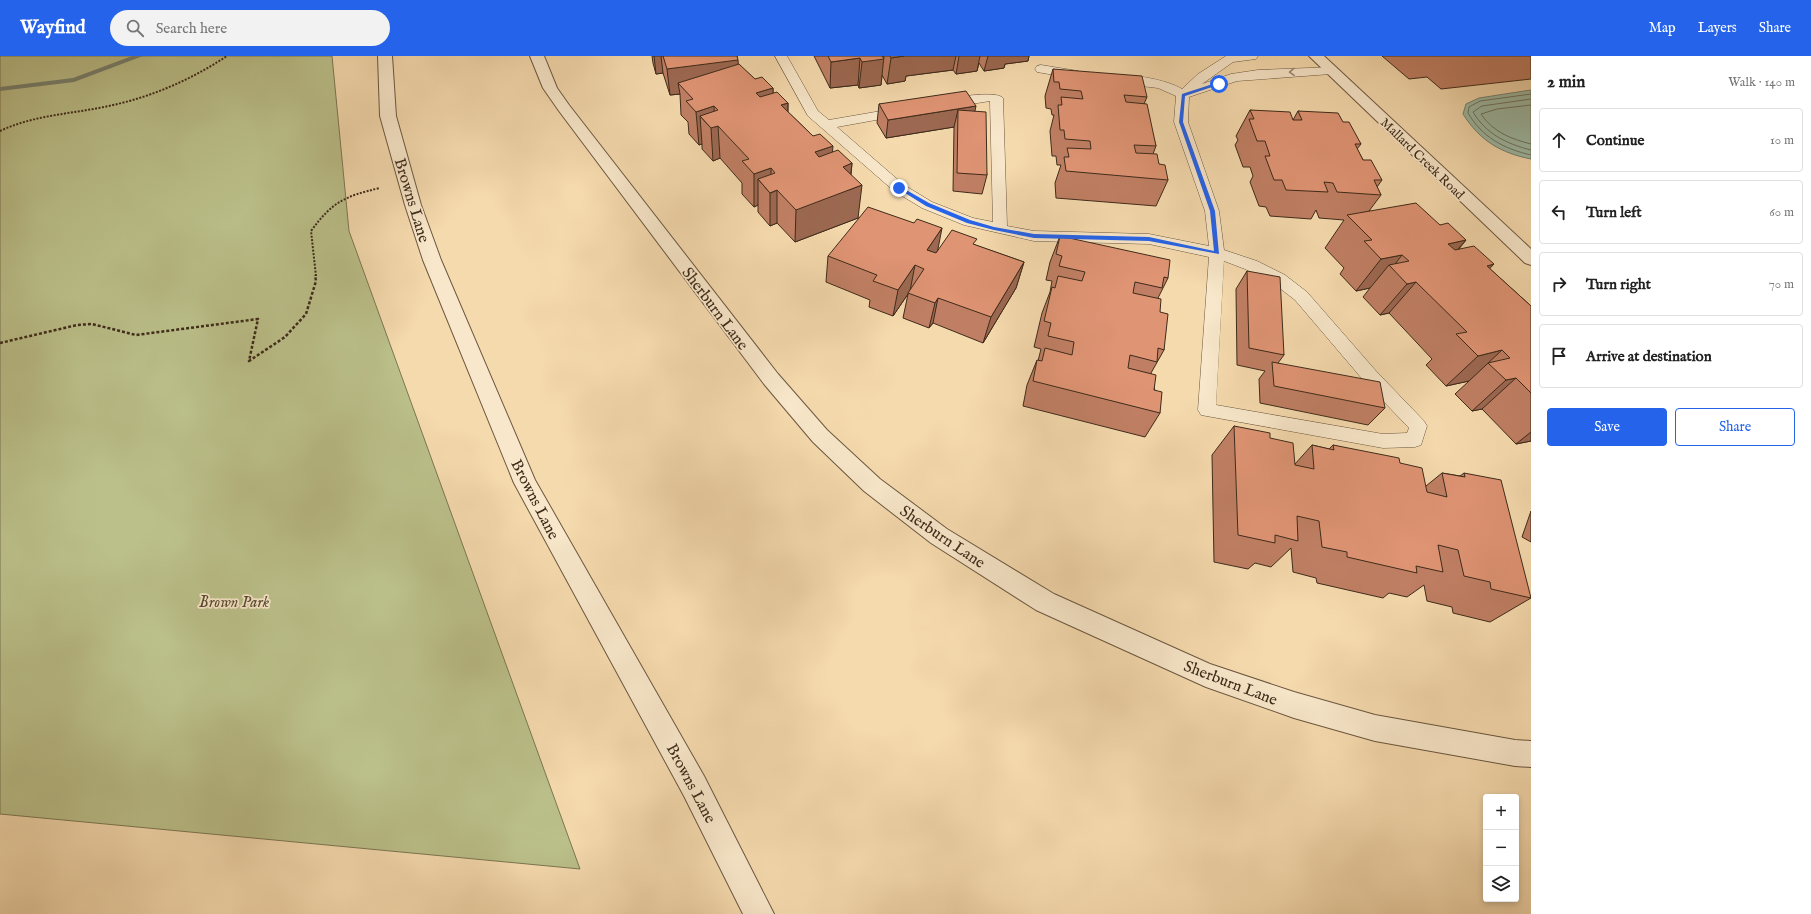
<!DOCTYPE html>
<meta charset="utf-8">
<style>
body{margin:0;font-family:"IM FELL English",serif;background:#f2f2f2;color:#222}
.controls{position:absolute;right:12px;bottom:12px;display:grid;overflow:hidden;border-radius:4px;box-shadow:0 2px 6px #0003}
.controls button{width:36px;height:36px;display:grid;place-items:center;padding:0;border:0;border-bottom:1px solid #e0e0e0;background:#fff;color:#222;font:20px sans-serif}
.stop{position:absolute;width:12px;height:12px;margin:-9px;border:3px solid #2563eb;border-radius:50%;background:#fff}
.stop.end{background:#2563eb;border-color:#fff;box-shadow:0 1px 4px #0008}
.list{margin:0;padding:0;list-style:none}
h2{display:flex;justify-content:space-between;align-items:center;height:52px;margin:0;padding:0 16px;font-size:17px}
h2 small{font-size:13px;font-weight:400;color:#767676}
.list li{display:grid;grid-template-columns:26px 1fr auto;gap:12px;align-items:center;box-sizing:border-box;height:64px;margin:0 8px 8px;padding:0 8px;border:1px solid #e0e0e0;border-radius:4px}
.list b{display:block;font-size:15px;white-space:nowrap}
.list em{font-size:13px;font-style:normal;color:#767676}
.actions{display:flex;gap:8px;padding:12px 16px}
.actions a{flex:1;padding:9px 0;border:1px solid #2563eb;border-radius:4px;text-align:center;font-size:14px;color:#2563eb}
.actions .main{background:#2563eb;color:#fff}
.icon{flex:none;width:22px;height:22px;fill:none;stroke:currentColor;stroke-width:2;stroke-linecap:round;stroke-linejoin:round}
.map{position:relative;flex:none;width:1531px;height:858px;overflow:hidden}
header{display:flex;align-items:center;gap:24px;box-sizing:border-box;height:56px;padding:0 20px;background:#2563eb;color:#fff}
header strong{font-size:19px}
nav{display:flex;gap:22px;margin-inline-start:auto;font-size:14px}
.search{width:280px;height:36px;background:#f2f2f2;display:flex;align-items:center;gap:10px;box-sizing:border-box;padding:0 14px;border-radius:22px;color:#767676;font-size:15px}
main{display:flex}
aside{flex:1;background:#fff}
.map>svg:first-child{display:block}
.green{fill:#bbc08a;stroke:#7c7652}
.water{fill:#9dbba7;stroke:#77816f}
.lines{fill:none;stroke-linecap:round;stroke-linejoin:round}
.shore{stroke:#6e7360;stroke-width:1}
.stream{fill:#77816f;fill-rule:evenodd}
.service-casing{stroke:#6c573f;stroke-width:1}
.minor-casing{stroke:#6c573f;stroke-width:2}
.tertiary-casing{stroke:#6c573f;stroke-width:2}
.path-far1{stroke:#3e2b1a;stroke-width:2;stroke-dasharray:2 1.5;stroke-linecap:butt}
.path{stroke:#3e2b1a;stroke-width:2.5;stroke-dasharray:3 2;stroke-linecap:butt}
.service{fill:#f8e7ca;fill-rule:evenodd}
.minor{fill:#f8e7ca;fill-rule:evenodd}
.tertiary{fill:#f8e7ca;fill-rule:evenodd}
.wall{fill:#c07f64;stroke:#3e2b1a}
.shaded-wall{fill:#9c6851;stroke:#3e2b1a}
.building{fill:#df9474;stroke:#3e2b1a}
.oneway{stroke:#9b8972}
.route{fill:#2563eb}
.labels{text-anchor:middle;stroke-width:3.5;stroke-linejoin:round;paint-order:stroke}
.far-street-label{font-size:13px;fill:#3e2b1a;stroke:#f8e7ca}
.street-label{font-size:16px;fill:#3e2b1a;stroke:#f8e7ca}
.park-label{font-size:16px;font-style:italic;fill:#574930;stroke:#f8e7ca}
</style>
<header>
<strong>Wayfind</strong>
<div class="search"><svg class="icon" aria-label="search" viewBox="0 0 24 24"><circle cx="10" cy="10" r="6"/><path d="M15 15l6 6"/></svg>Search here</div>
<nav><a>Map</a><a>Layers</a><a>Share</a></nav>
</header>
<main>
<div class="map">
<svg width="1531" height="858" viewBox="0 0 1531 858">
<rect width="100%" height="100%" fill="#f5daae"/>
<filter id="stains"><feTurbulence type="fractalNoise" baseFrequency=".005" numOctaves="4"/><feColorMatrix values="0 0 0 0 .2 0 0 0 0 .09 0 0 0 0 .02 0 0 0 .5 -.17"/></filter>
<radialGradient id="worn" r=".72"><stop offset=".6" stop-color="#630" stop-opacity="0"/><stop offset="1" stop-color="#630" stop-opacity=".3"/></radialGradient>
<path class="green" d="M0,0H332L349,175L580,813L0,758Z"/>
<path class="water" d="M1531,34V103C1501,97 1480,85 1463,58L1466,48L1479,42Z"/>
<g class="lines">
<g class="shore">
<path d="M1531,38L1480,45L1469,51L1468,57C1482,81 1504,93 1531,99"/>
<path d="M1531,43L1482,50L1473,56C1486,78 1507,88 1531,94"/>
<path d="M1531,49L1497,53L1481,58C1493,76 1511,83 1531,88"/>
</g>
<path class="stream" d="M132,0H143L74,26L0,35V31L73,22Z"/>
<defs>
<g id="service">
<path d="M775,0H787L818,55L829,64L904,51L909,52L911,55L909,58L837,71L904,129L932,146L973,162L993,166L990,45L946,52L939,48C945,41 997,34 1003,42L1007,170L1034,175L1149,178L1209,190L1205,155L1174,66L1176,40L1158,32L1115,27L1113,24L1115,21C1132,17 1167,24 1182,33L1198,18L1226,0H1258L1256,3L1233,6L1202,28L1231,18L1258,14L1335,11L1337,14L1335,17L1331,18L1237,25L1189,41L1188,66L1219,155L1224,194L1257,205L1285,219L1307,236L1376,315L1424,365L1427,370L1421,389L1415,391L1383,392L1201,359L1198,354L1209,201L1149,188L1034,185L964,169L922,152L894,135L808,60ZM1224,205L1245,213L1273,227L1295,244L1364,325L1409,372L1407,377L1383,378L1216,349Z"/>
<path d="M1041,9L1078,15L1084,19L1078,23L1037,16L1035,13L1037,10Z"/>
</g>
<g id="minor">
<path d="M530,0H544L557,32L569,49L778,318L827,374L880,423L947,473L1054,538L1210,608L1294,636L1375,659L1515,684L1531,685V711L1515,710L1375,685L1294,662L1206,631L1036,554L931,487L864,435L813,386L764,328L559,55L543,32Z"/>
<path d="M1309,0H1324L1531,193V209L1525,207Z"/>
</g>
<path id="tertiary" d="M378,0H392L396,60L421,149L441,204L535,424L704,720L774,858H743L684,740L514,427L423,204L405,149L380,60Z"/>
</defs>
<use href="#service" class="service-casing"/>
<use href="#minor" class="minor-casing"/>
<use href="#tertiary" class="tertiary-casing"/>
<g class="path-far1">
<path d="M0,75C36,58 75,58 113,49C154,40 192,23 227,0"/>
<path d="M316,220L311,175C332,146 345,140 380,132"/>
</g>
<path class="path" d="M0,287L77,269L92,268L136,279L258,263L249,305L285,281L306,258L316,225L315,219"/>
<use href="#service" class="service"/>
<use href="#minor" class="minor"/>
<use href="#tertiary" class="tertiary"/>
</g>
<g class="wall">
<path d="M652,0H737L738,8L755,23L773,32V37L788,47V56L813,80L832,96L852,107L851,119L858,162L795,186L777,167L770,170L758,156V149L754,151L742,138V127L720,102L713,105L702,93V88L699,89L689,78L688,66L681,59L680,38L670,39L663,17L656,18L653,7Z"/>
<path d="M814,0H1029L1028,5L1005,8L1004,12L984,15L979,7L977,15L956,18L953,14L906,20L905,25L887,28L882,19L881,29L859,32L858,29L830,32Z"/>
<path d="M1382,0H1531V23L1441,33L1427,21L1409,23Z"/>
<path d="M1053,13L1147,41L1144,48L1156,90L1153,98L1168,124L1156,150L1056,142L1055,127L1061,109H1057L1056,100H1052L1050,75L1054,59H1052L1051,53L1046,52L1045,40Z"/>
<path d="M879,48L975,55L987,119L982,138L953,135L954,71L886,82L877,67Z"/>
<path d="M1250,54L1293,64L1298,55L1343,66L1361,88L1357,93L1363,104L1382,124L1377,131L1381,139L1369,155L1440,169L1466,184L1459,193L1490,213L1531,250V385L1516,388L1482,353L1472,355L1455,338L1469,325L1446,330L1426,309L1432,303L1389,257L1380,259L1363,241L1370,232L1356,235L1340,218L1344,212L1325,192L1344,164L1319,162L1316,154L1311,163L1270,160L1266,151L1259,150L1250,126L1253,120L1250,111H1243L1235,89L1238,84L1236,80Z"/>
<path d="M1060,180L1168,222L1158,242L1164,294L1151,317L1160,357L1145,381L1023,350L1027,329L1037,304L1038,305L1041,293L1034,291L1042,257L1050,236L1052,225L1046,224L1050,206Z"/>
<path d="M975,189L1024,206L1016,232L983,287L933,267L929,272L903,262L908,238L893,260L869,251L870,244L826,226L828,200L937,195Z"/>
<path d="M1247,215L1284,299L1278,307L1385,352L1368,369L1260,347L1259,323L1265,315L1237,309L1236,233Z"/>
<path d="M1234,370L1270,382L1295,408L1312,389L1329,393L1333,389L1400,407L1426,430L1442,417L1460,420L1464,417L1531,542L1490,566L1453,557L1452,551L1427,545L1424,529L1407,541L1389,537L1383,542L1317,527L1316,522L1293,516L1291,492L1271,511L1255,507L1248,513L1214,506L1212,399Z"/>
<path d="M1531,455V486L1522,481Z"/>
</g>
<g class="shaded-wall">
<path d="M654,0H661L663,17L656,18Z"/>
<path d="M730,0H737V4H738L739,30L678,27L680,38L670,39L667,13Z"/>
<path d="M877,0H884L881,29L859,32L862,6Z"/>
<path d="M904,0H956L953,14L906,20L905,25L887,28L891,2Z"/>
<path d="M959,0H980L977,15L956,18Z"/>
<path d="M988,0H1029L1028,5L1005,8L1004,12L984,15Z"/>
<path d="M860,2L858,29L830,32L831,6Z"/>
<path d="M773,32V64L756,37Z"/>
<path d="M788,47L787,79L781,49Z"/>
<path d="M714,50L715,71L718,70L720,102L713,105L711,72L700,60L702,88L699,89L696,56Z"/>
<path d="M976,50L972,69L958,54L954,71L886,82L888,64Z"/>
<path d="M833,90L830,122L815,96Z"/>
<path d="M852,107L849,134L862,129L858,162L795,186L796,154L843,111Z"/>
<path d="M771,112V137L777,134V167L770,170V137L758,123V149L754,151V118Z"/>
<path d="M942,172L937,198L927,194Z"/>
<path d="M1466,184L1438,216L1448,188Z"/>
<path d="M1402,199L1392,212L1389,209L1370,232L1356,235L1381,203Z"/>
<path d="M1024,206L1016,232L983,287L991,261Z"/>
<path d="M1494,208L1464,240L1487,210Z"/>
<path d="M915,209L910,235L908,237V238L893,260L898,234Z"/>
<path d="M1416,226L1389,257L1380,259L1407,228Z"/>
<path d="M938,242L933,267L929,272L935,247Z"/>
<path d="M1502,294L1469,325L1446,330L1478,300Z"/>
<path d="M1516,322L1482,353L1472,355L1506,324Z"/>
<path d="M1531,376V385L1516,388Z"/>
</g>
<g class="building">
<path d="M663,0H737L738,4L667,13Z"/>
<path d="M828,0H882L884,3L862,6L860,2L831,6Z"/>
<path d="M890,0H904L891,2Z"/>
<path d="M739,8L755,23L762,21L773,32L756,37L760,41L777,36L788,47L781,49L813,80L820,78L833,90L815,96L819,101L838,94L852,107L843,111L862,129L796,154L777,134L770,137L758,123L775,117L771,112L754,118L742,105L749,103L718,70L711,72L700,60L718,54L714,50L696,56L686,45L693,43L678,27Z"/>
<path d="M1053,13L1142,20L1147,41L1124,39L1126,46L1147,48L1156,90L1134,89L1136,97L1157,98L1159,108L1165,109L1168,124L1066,115L1064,101H1069L1067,92L1091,93L1090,85L1065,83L1064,74H1060L1058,49H1062L1061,41L1083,43L1081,35L1060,33L1059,26H1054Z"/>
<path d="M966,35L976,50L888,64L879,48Z"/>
<path d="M958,54L986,56L987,119L957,117Z"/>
<path d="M1250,54L1290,56L1293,64H1302L1298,55L1338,57L1343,66H1349L1361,88H1355L1363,104H1371L1382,124H1374L1381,139L1337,136L1333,127L1324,126L1328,136L1286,134L1282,124H1274L1265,100H1270L1265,85H1257L1249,63H1254Z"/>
<path d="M1416,147L1440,169L1448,167L1466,184L1448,188L1455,194L1474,190L1494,208L1487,210L1531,250V337L1516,322L1506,324L1488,307L1510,302L1502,294L1478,300L1456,278L1467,276L1416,226L1407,228L1389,209L1409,205L1402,199L1381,203L1364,185L1372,184L1347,159Z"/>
<path d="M868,151L914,167L917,163L942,172L927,194L936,197L952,174L977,183L973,188L1024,206L991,261L938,242L935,247L908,237L924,213L915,209L898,234L873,225L877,219L828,200Z"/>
<path d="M1060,180L1170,204L1168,222L1164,221L1162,232L1135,226L1133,237L1161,243L1160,256L1168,258L1164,294L1158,292L1157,306L1130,299L1128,312L1156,319L1154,334L1162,336L1160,357L1033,325L1037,304L1042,305L1045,292L1072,299L1074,286L1048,280L1051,267L1044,265L1052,231L1055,232L1058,220L1082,225L1085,216L1059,210L1062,200L1056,198Z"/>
<path d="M1247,215L1280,221L1284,299L1249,292Z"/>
<path d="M1272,306L1380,326L1385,352L1274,330Z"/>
<path d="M1234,370L1270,377V382L1293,387L1295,409L1314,413L1312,389L1334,394L1333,389L1399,402L1400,407L1422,412L1427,436L1447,441L1442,417L1465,421L1464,417L1501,424L1531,542L1491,533L1490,526L1464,520L1458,494L1438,489L1443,516L1416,510L1417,517L1347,501V496L1322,491L1319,465L1297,460L1298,485L1275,479V487L1238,479Z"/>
</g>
<defs><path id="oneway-chevron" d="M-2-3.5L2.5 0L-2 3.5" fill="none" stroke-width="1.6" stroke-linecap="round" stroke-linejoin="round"/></defs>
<use class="oneway" href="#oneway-chevron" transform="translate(1292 16) rotate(177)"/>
<path class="route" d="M1219,26L1221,28L1185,40L1183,66L1215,155L1219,198L1149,185L1034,182L994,174L967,167L926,150L897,132L901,131L929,147L970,164L994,171L1034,178L1149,181L1214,195L1210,155L1179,66L1182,38Z"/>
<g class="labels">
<g class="far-street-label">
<text transform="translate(1423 102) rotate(44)" y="5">Mallard Creek Road</text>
</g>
<g class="street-label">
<text transform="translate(413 144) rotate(73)" y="6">Browns Lane</text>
<text transform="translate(716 252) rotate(53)" y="6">Sherburn Lane</text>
<text transform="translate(536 443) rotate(63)" y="6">Browns Lane</text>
<text transform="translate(943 480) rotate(34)" y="6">Sherburn Lane</text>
<text transform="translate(1231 626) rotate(21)" y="6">Sherburn Lane</text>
<text transform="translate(692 727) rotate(62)" y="6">Browns Lane</text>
</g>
<g class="park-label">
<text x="234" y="551">Brown Park</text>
</g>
</g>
<rect width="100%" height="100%" filter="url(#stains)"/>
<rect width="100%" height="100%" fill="url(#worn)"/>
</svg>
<div class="controls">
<button>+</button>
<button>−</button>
<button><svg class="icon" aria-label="layers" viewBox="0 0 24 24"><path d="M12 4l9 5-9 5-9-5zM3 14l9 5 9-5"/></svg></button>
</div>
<div class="stop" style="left:1219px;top:28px"></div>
<div class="stop end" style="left:899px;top:132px"></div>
</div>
<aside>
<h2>2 min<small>Walk · 140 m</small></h2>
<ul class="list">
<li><svg class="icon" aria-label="ahead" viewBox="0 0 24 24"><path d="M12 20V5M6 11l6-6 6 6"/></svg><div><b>Continue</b></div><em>10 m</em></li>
<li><svg class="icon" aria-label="left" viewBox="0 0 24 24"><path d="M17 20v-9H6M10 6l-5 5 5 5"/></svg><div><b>Turn left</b></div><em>60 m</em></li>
<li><svg class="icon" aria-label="right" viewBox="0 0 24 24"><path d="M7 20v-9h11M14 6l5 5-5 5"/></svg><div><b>Turn right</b></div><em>70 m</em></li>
<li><svg class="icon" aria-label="arrive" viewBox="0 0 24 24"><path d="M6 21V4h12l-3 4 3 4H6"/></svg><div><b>Arrive at destination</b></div></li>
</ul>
<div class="actions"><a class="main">Save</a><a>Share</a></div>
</aside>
</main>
